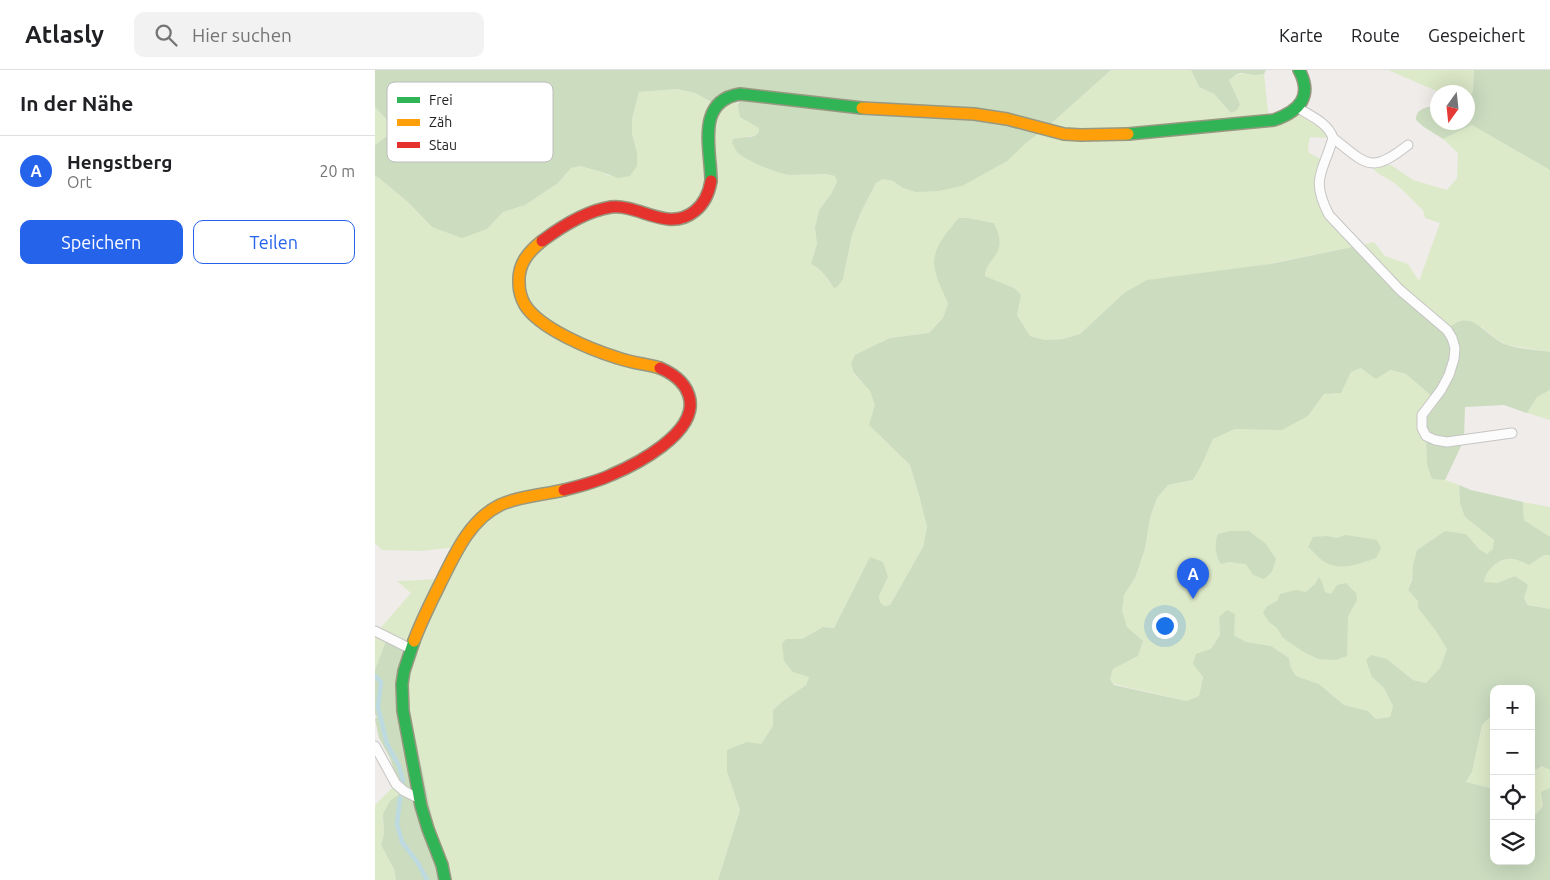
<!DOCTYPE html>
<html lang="de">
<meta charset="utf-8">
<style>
body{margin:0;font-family:Ubuntu,sans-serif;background:#f2f2f2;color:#202124}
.controls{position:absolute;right:15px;bottom:15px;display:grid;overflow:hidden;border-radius:10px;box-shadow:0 5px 20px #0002}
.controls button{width:45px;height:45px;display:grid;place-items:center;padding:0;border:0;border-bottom:1px solid #e0e0e0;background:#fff;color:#202124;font:25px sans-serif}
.compass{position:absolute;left:1055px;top:15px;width:45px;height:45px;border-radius:50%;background:#fff;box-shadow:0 5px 20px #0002;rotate:195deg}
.you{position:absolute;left:789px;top:555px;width:18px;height:18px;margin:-12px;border:4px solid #fff;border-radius:50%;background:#1a73e8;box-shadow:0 0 0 8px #1a73e833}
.badge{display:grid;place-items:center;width:32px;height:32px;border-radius:50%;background:#2563eb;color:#fff;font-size:16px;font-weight:700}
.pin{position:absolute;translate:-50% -41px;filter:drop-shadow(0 1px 2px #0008)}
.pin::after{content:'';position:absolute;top:26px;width:18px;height:15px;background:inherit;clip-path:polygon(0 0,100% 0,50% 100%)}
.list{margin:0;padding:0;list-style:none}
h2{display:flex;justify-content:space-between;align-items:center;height:65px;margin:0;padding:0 20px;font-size:21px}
h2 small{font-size:16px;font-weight:400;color:#757577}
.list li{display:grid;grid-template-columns:32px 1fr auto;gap:15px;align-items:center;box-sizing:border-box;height:70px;padding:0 20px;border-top:1px solid #e0e0e0}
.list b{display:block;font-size:19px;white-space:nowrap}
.list p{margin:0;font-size:16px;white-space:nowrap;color:#757577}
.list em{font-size:16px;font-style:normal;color:#757577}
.actions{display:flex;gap:10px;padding:15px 20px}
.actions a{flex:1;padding:11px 0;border:1px solid #2563eb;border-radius:10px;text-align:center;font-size:18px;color:#2563eb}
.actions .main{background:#2563eb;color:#fff}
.icon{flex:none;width:28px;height:28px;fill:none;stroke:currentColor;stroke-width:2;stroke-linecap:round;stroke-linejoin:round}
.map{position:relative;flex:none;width:1175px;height:810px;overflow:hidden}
header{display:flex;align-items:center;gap:30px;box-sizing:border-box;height:70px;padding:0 25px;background:#fff;border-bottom:1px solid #e0e0e0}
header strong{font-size:24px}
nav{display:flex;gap:28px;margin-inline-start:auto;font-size:18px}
.search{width:350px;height:45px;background:#f2f2f2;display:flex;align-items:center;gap:12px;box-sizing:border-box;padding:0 18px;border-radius:10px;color:#757577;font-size:19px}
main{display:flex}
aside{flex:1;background:#fff}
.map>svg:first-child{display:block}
.grass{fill:#ddeac9}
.forest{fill:#cbdcbf}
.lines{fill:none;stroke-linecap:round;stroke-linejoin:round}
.stream{stroke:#bedae1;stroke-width:4.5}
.lane-casing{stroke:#c6c5c4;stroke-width:11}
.fast-casing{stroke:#989881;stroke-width:14}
.slow-casing{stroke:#989881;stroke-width:14}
.jam-casing{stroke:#989881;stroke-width:14}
.lane{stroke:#fdfcfc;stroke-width:9}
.fast{stroke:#30b455;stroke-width:11}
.slow{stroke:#ff9f0a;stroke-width:11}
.jam{stroke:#e5322d;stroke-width:11}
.key{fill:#fff;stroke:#bcbcbc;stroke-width:1}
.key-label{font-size:14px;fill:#212121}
</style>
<header>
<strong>Atlasly</strong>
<div class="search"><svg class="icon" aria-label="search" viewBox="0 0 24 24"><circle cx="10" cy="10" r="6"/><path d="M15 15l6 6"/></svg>Hier suchen</div>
<nav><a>Karte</a><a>Route</a><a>Gespeichert</a></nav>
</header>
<main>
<aside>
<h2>In der Nähe<small></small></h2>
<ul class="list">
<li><span class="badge">A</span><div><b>Hengstberg</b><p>Ort</p></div><em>20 m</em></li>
</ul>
<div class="actions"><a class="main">Speichern</a><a>Teilen</a></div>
</aside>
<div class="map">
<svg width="1175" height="810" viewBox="0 0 1175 810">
<rect width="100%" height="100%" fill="#efece9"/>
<g class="grass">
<path d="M736,0H816L824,17L839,24L856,43L865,34L854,10C867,0 871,5 889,4L894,51L923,38L958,68L935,67L933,77L934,83L949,91L947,130L982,176L999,172L1010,186L1033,194L1044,211L1065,153L1050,148L1048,140C1039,132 1029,120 1019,113C1009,105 1001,106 995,93L1004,97L1016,95L1038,110L1072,120L1082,108L1083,83L1068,69L1097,55L1175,100V282L1132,275L1120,268L1107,257L1072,260L982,176L749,223L705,264L688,269L670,270L655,266L642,245L639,218L610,206L611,199L624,177L619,153L593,148H584L568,219L573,234L568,248L554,263L515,268L479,304L496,321L500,335L504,365L535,395L544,425L552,457L548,477L515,535L509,536L505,532L504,526L513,507L495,488L459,558L448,557L427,569H411L434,607L431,615L408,631L398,640V656L386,674L352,702L365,740L343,810H70L12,568L0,600V561L2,562L36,523L22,511L68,509L83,477L45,481L7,480L0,473V106L4,108L34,133L57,157L112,159L128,142L150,135L183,113L196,98L205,96L227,102L234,106L262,83L257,63V49L264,22L302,19L320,23L342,35L355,25L384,58V62L380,66H372L414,105L451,104L460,106L462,112L456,124L444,140L440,158L442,174L436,194C445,198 450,204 455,213L468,209L477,165L486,142L501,113L508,109L518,111L528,118L652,72L670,59Z"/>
<path d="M1013,0H1099L1098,22L1093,27L1092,22H1064Z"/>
<path d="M0,37L12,50L16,63L0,75Z"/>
<path d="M986,298L1014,300L1031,304L1059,328C1053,357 1048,379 1057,408L1070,410L1084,415L1085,434L1090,447L1119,470V479L1112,484L1104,479L1091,464L1070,461L1042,480C1038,494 1039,507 1033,520L1044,531L1072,579L1065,598L1051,613L1038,610L1012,589L997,607L1009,618L1018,636L1015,647L1001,649L993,641L969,635L944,614L921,606L916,598L914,588L896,576L871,572L858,564L859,555L844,547L845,565L836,579L818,594L828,607L824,626L811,631L739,614L735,609L738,599L763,586L768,572L752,557L746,541L749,525L760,508L770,479L775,448L782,428L793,415L818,410L826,396L838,369L860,359H907L933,346L949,324L966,323L976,302Z"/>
<path d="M1175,320V350L1152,343L1162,327Z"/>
<path d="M1148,432L1175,437V467L1149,450Z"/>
<path d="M1169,485H1175V539L1154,535L1149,528L1140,506L1122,513H1108C1111,500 1124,487 1138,489C1143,490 1149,493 1154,495Z"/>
<path d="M1119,646V719L1091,712L1097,702L1107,655L1114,648Z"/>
<path d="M1168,696L1175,700V718L1167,722L1168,735L1161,744L1156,743V703Z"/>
<path d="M21,714L29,721L8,744L9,764L6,775L19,799L21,810H0V735Z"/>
</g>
<g class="forest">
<path d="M0,0H736L670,59L652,72L632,91L587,116L563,121L541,122L528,118L518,111L508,109L501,113L486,142L477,165L468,209L463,216L459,218C452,208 447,199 436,194L442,174L440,158L444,140L456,124L462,112L460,106L451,104L414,105C399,102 376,93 363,83C361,81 359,76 357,73L358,69L380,66L384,62V58L365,47L363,37L365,24L342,35L320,23L302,19L264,22L257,49V63L262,83V96L255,106L243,108L227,102L205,96L196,98L183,113L150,135L128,142L112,159L87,168L57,157L34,133L4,108L0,106V75L16,63L12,50L0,37Z"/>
<path d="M816,0H891L889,4C886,4 883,5 880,5C866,3 866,0 854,10L865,34L862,40L856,43L839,24L824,17Z"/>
<path d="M1099,0H1175V100L1097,55L1068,69L1049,57L1041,50C1041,38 1051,38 1060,35L1062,23V52H1092L1093,27L1098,22Z"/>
<path d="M584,148H593L619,153C622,160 626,169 624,177C622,188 611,192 610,206L639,218L646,225L642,245L655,266L670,270L688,269L705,264L749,223L772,210L895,194L982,176L1072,260C1097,235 1109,267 1132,275C1146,279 1161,280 1175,282V320L1162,327L1152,343L1129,335L1090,337L1089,370L1070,410L1057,409L1052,394L1051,366L1046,352L1059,328L1031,304L1015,300L1001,309L986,298L976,302L966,323L949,324L933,346L907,360L860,359L838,369L826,396L818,410L793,415L782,428L775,448L770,479L760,508L749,525L747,541L752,557L768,571L763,586L738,599L735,609L739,615L811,631L824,626L828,607L818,594L821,584L836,579L845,565L844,547L852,540L860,544L859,565L871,572L896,576L914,588L916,598L921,606L944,614L969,635L993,641L1001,649L1015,647L1018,636L1009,618L997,607L991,590L996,585L1012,589L1038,610L1051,613L1065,598L1072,579L1061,561L1043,538V531L1033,520L1037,510L1038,495L1042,480L1070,461L1091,464L1104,479L1112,484L1118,479L1119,470L1090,447L1085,434L1084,415L1096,420L1148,432L1149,450L1175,467V485H1169L1154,495C1149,493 1144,490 1138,489C1124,487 1111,500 1109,512L1122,513L1140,506L1153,515L1149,528L1153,535L1175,539V700L1167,696L1156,703V619H1119V646L1114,648L1107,655L1097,702L1091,712L1119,719V791H1156V743L1161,744L1168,736L1166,722L1175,718V810H343L365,740L352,702V680L372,672L386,674L398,656V640L408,631L431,615L434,607L418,602L409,591L407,574L411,569H427L448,557L459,558L495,487L508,492L513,507L504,526L505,532L509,536L515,535L548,477L552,457L544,425L535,395L494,355L500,335L495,321L479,303L476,294L480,285L515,268L554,263L568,248L573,234C569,223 562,211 560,200C555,180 572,162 584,148Z"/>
<path d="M855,461H874L891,474L901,489L897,502L889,509L878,505L871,494L854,492L846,494C840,485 839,474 843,464Z"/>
<path d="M971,465L1002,470L1006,478L1001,488C984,494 965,502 948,491C943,487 938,481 933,477L938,467L952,466L962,468Z"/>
<path d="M944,507L947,512L950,522L956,524L962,515L971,513L981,523L982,530L973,546L972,586L961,590L943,589L927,581L908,568L902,558L894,552L888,543L892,536L902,531L905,524L921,520L931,522L940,514Z"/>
<path d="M12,568L36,579L28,607L70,810H21L19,799L6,775L9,764L8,744L15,731L29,721L23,712L15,688L4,668L0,649L2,647L0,644V600Z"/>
</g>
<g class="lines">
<g class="stream">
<path d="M0,606L6,612L3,637L12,674L24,696L28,711"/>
<path d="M25,728L22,754L27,772L43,793L52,810"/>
</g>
<defs>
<g id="lane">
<path d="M923,38C936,46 953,53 958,68C948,103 935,108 954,145L1025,220L1072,260L1077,268L1080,278L1079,289L1074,305L1066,320L1047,345V358L1051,366L1060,370L1072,372L1137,363"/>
<path d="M958,68C992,95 996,104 1033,75"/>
<path d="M0,561L36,579"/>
<path d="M0,676L21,714L29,721L41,727"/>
</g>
<g id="fast">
<path d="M753,64L899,50C925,41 938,26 924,0"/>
<path d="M336,111C336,80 320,31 365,24L487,38"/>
<path d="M39,571L29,601L27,614L28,641L46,736L53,759L67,795L70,810"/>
</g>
<g id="slow">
<path d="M487,38L599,44L632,49L689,64L706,65L753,64"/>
<path d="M167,171C153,182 143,194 144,213C144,221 146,228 150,235C165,259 217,280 243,288C257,293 271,294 285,298"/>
<path d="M39,571C46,552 55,534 64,516C79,486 94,450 125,435C144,426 168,425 189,420"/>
</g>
<g id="jam">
<path d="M167,171C187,156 211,141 236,137C265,134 293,163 320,141C330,133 334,123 336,111"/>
<path d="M189,420C205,416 221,412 236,405C262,394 320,364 315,330C312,313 299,304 285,298"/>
</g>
</defs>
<use href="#lane" class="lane-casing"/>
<use href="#fast" class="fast-casing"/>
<use href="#slow" class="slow-casing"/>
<use href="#jam" class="jam-casing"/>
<use href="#lane" class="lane"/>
<use href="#fast" class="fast"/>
<use href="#slow" class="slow"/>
<use href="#jam" class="jam"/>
</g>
<rect x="12" y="12" width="166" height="80" rx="8" class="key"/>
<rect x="22" y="27" width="23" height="6" fill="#30b455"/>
<rect x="22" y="49" width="23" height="7" fill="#ff9f0a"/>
<rect x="22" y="72" width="23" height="6" fill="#e5322d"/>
<g class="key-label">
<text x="54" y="35">Frei</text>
<text x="54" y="57">Zäh</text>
<text x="54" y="80">Stau</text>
</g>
</svg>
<div class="controls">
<button>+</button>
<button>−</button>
<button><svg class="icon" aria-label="locate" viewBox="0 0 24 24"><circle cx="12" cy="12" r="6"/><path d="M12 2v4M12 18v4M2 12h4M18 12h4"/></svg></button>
<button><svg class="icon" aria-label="layers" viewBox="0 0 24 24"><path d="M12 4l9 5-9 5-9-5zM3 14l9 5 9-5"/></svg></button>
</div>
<svg class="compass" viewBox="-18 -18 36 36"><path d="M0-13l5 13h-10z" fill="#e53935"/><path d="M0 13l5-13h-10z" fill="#757577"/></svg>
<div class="you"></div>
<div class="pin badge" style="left:818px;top:529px">A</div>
</div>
</main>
